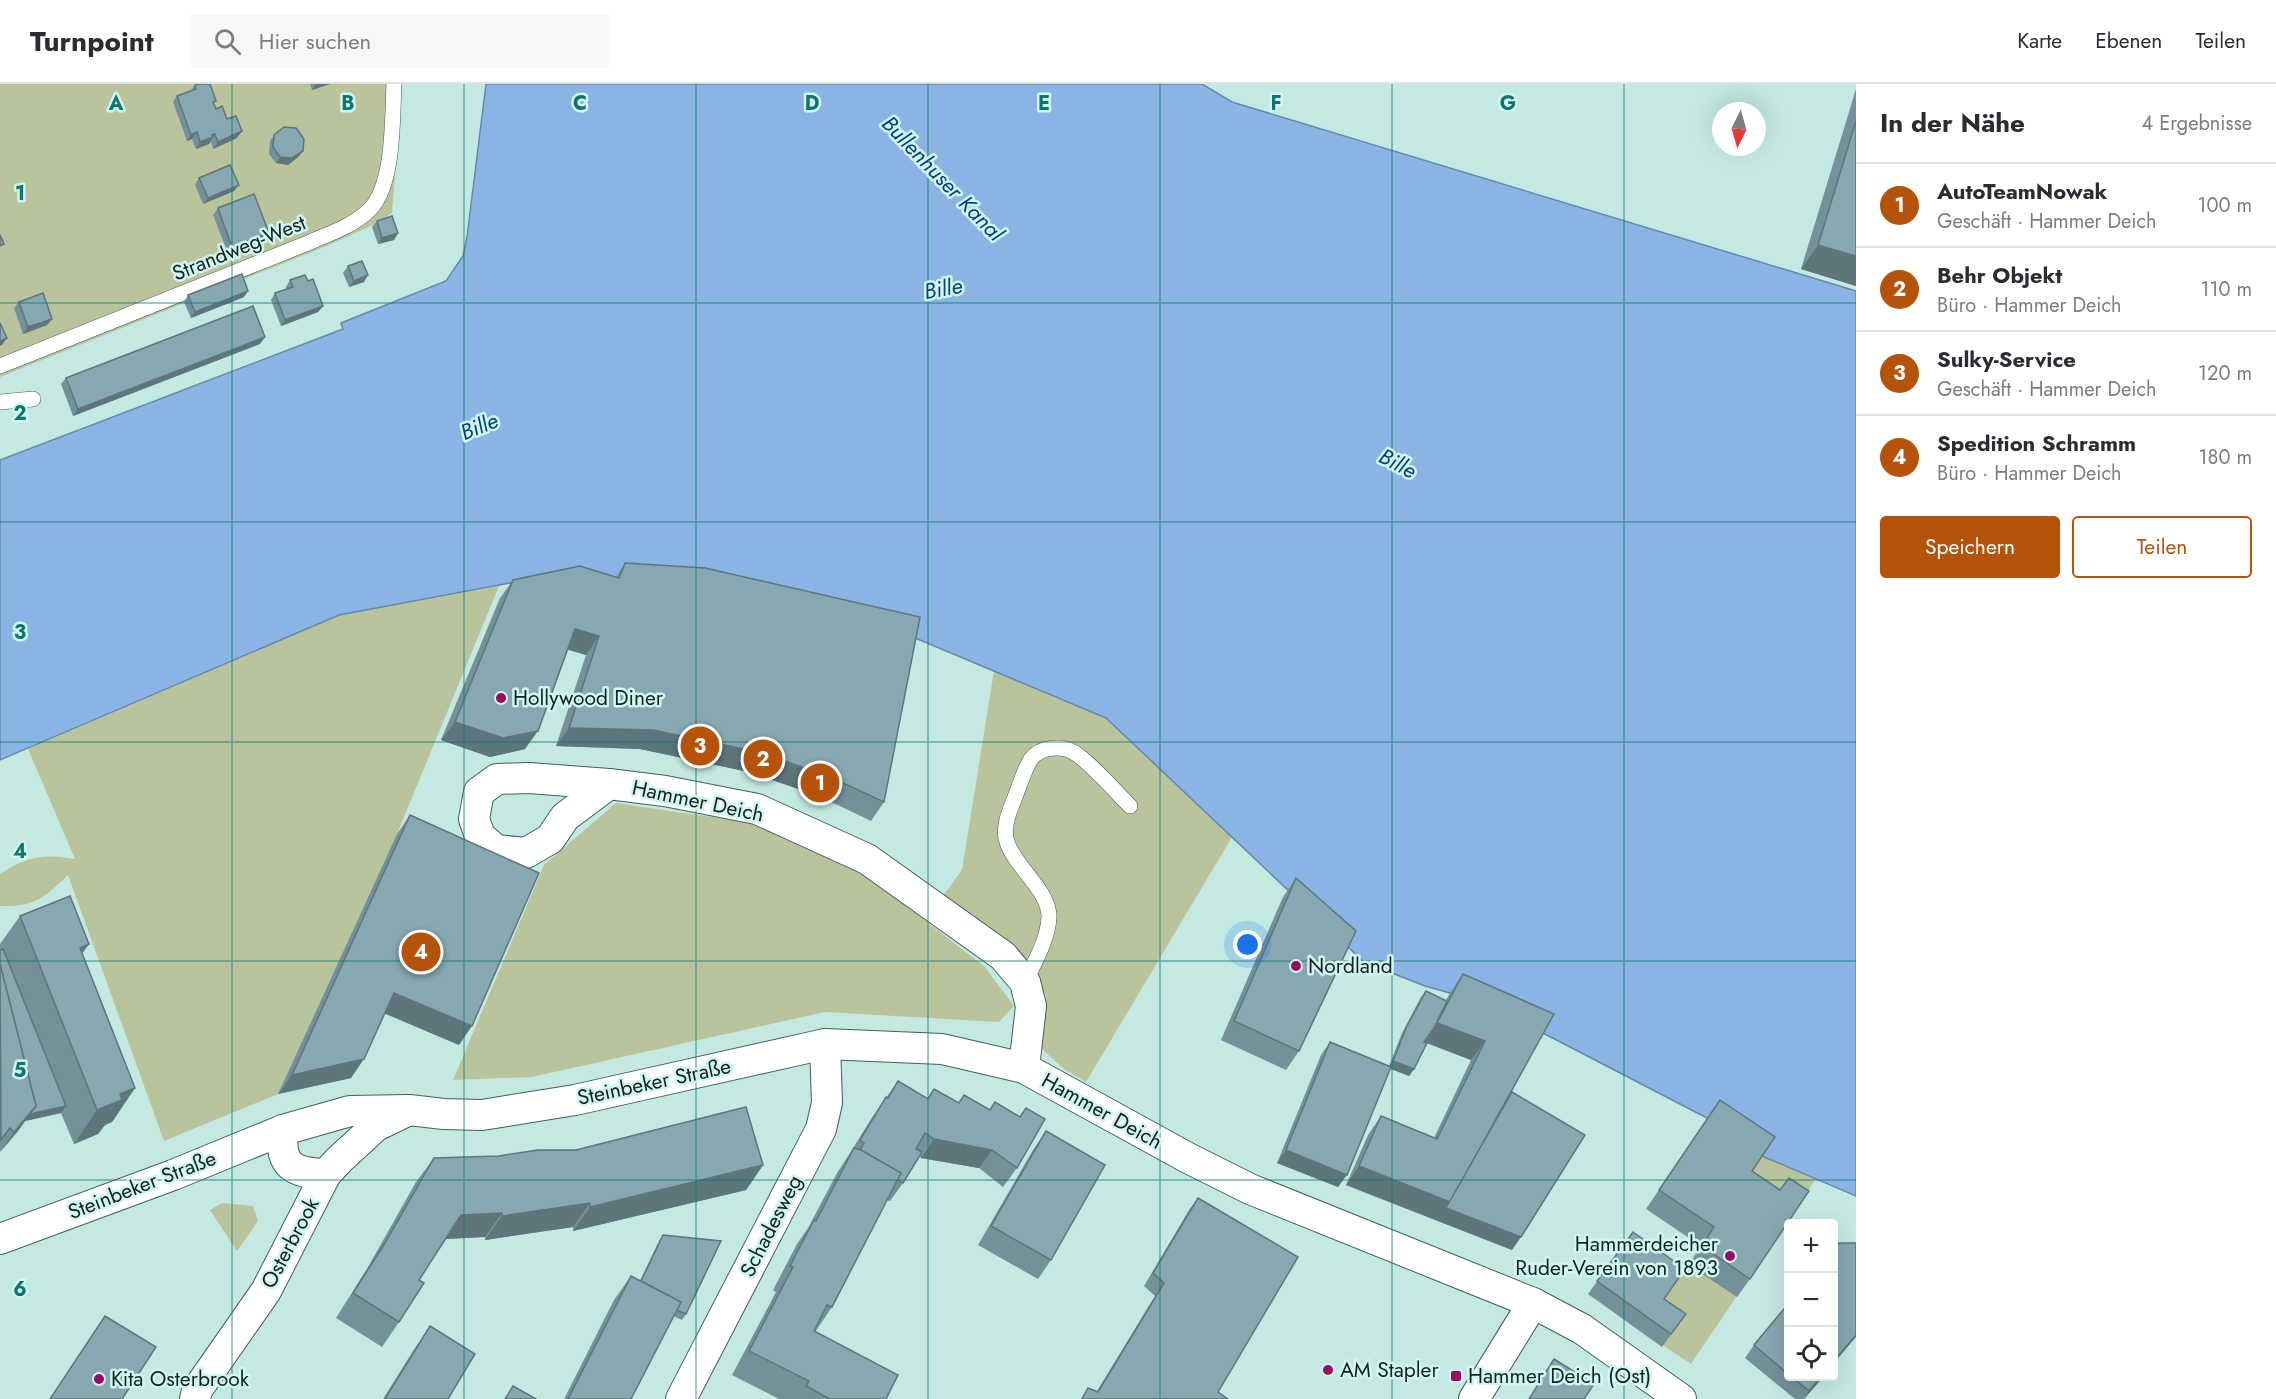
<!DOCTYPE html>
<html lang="de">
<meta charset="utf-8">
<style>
body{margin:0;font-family:Jost,sans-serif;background:#f7f7f7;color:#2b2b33}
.controls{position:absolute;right:18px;bottom:18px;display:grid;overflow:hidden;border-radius:6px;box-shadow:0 6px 24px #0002}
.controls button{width:54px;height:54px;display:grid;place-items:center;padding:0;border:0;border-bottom:2px solid #e1e1e2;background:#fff;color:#2b2b33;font:30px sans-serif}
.compass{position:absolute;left:1712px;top:18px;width:54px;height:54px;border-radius:50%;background:#fff;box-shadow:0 6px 24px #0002;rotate:185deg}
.you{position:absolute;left:1248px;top:861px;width:21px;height:21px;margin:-15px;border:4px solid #fff;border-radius:50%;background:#1a73e8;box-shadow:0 0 0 9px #1a73e833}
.badge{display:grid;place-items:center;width:39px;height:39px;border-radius:50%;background:#b45309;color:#fff;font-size:20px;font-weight:700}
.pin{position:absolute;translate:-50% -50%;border:3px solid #fff;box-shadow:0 2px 6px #0006}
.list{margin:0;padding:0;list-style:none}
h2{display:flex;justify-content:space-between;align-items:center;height:78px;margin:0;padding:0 24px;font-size:26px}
h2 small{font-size:20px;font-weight:400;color:#7c7c81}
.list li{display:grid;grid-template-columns:39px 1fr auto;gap:18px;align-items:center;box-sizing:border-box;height:84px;padding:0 24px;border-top:2px solid #e1e1e2}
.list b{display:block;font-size:22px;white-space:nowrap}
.list p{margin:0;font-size:20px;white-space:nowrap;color:#7c7c81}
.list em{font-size:20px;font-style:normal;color:#7c7c81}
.actions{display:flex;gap:12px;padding:18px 24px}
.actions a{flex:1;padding:14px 0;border:2px solid #b45309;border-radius:6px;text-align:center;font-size:21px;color:#b45309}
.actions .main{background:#b45309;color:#fff}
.icon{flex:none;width:33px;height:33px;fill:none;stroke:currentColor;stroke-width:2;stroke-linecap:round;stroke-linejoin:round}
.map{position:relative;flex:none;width:1856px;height:1315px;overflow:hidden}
header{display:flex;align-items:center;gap:36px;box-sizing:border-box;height:84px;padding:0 30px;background:#fff;border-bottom:2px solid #e1e1e2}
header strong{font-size:28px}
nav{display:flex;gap:33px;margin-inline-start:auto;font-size:21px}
.search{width:420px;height:54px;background:#f7f7f7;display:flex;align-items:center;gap:15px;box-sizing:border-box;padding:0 21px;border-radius:6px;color:#7c7c81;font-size:22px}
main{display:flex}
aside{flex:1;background:#fff}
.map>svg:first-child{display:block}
.green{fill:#b9c39c}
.water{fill:#8ab4e4;stroke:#6688a9;stroke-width:1.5}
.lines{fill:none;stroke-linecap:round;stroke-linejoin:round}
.lane-casing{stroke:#3f605b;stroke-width:16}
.street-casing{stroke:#3f605b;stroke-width:32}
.lane{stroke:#fff;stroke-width:15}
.street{stroke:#fff;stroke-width:30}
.wall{fill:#749098}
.shaded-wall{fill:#5e757c}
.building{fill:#87a7b1;stroke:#5e757c;stroke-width:1.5}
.grid{fill:none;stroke:#0f766e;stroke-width:1.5;stroke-opacity:0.55}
.poi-dot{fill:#980d61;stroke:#d1f6f1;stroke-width:2}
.labels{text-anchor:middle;stroke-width:5;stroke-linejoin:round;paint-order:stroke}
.street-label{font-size:21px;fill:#13211f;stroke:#d1f6f1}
.poi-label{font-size:21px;fill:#13211f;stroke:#d1f6f1;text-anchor:start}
.water-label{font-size:22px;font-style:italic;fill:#00427b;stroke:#d1f6f1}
.grid-label{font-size:20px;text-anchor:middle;font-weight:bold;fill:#0f766e;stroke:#d1f6f1;stroke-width:5;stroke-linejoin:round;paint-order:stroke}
</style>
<header>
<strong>Turnpoint</strong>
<div class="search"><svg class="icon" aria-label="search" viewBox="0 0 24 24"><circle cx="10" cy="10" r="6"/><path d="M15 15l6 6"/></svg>Hier suchen</div>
<nav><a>Karte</a><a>Ebenen</a><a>Teilen</a></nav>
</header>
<main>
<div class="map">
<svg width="1856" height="1315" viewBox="0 0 1856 1315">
<rect width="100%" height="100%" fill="#c4e9e3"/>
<g class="green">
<path d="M0,0H402L392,129L375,140L329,161L0,293Z"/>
<path d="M499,502L397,750L278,1010L164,1057L68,791C44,814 35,823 0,822V790C29,771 43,770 75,775L28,665L339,531Z"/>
<path d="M994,587L1106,634L1232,753L1086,998L1064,985L1041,964L1046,912L1008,858L942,813L962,786Z"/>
<path d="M616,719L752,739L856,787L885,802L932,842L984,882L1014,922L999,938L825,928L532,993L453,996L544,781Z"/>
<path d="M1762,1072L1816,1095L1691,1280L1642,1247Z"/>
<path d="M222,1119L253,1122L258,1137L237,1167L210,1126Z"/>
</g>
<path class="water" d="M486,0H1202L1232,18L1856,207V1112L1762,1072L1707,1034L1541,948L1450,909L1425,902L1364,878L1106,634L908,551L553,491L339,531L0,676V376L343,245L341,239L446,197L463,172L467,153Z"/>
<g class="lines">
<defs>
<g id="lane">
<path d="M0,282L308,159C328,150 350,143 366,129C395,106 392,35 394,0"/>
<path d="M0,318L33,315"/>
<path d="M1025,898C1034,879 1048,856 1049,833C1049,806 1015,783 1007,758C1001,741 1013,720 1018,705C1022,695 1025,684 1031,675C1040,663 1061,661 1073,668C1087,675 1117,709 1130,722"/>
</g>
<g id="street">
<path d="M609,700L565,733L550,755L526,769L496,766L480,752L474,735L479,708L497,695L529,694L609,700L665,707L757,725L867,775L1003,872L1025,898L1031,922L1024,984"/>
<path d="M283,1046C279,1082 293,1089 326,1090"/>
<path d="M0,1155L173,1091L283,1046L350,1027L409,1026L444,1030L482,1031L575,1016L825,960L942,965L1024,984L1188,1074L1250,1105L1533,1219L1582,1245L1681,1315"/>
<path d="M195,1315L197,1306L266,1207L326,1090L339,1076L376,1042L405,1028"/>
<path d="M681,1315L821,1045L827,1019L825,960"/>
<path d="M1474,1315L1533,1219"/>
</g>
</defs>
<use href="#lane" class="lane-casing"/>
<use href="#street" class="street-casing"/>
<use href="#lane" class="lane"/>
<use href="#street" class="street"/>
</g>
<g class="wall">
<path d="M310,0H330L312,6Z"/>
<path d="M195,1L214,20L216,25L227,35L237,54L213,65L211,57L209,60L196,65L192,55L187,57L173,18L177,12L191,6Z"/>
<path d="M1856,5V202L1801,185Z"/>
<path d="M274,51L303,67L298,73L288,81L276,79L269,70L270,57Z"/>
<path d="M199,94L234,107L203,120L195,101Z"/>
<path d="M218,124L269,149L265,155L228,169L213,131Z"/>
<path d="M377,137L398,149L394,156L378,160L372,143Z"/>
<path d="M348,182L364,198L349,203L343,189Z"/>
<path d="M290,196L308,197L323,222L318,228L281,242L271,216L275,209L286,205V203Z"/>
<path d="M188,211L244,213L191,234L184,218Z"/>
<path d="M19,218L52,235L47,241L23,250L14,224Z"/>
<path d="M260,260L73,332L61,300L66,294Z"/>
<path d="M625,479L884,718L871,737L819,712L749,688L640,665L556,662L586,571L567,565L525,665L490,673L441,656L500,514L513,496L616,493Z"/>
<path d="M410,731L459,961L385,929L351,994L278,1010L397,750Z"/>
<path d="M1296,794L1299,967L1286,986L1221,956L1283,813Z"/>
<path d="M20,832L82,870L135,1004L112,1038L105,1041L98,1050L74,1060L61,1029L25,1037L18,1047L0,1068V860Z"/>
<path d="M1463,890L1508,1014L1512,1166L1346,1101L1368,1051L1381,1032L1434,1054L1471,976L1427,959L1414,985L1409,992L1390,984L1338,1103L1277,1079L1321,971L1330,958L1389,982L1402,949L1421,913L1426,907L1446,916L1450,909Z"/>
<path d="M898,997L927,1015L934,1005L959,1019L964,1011L989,1026L995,1018L1020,1033L1026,1024L1017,1084L1003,1103L979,1084L921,1074L919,1072L903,1099L890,1117L887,1116L832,1223L815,1248L886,1315H779L732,1291L776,1208L773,1206L797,1160L808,1144L837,1089L850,1069L873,1032Z"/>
<path d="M1720,1016L1752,1087L1750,1195L1737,1213L1689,1181L1701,1162L1646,1125Z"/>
<path d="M1046,1047L1051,1176L1038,1195L978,1161L1033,1066Z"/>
<path d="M499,1072L763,1081L746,1106L573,1147V1143L485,1156V1153L445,1155L419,1196L399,1238L382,1263L336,1234L368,1183L416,1098L434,1074Z"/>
<path d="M1198,1114L1218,1308L1228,1315H1081L1088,1304L1097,1307L1155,1212L1144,1202L1189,1126Z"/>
<path d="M1633,1148L1665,1215L1686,1230L1662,1263L1588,1210Z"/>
<path d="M663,1151L686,1230L682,1236L673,1232L631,1315H564L614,1216L631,1192L640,1197L659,1157Z"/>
<path d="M1788,1220V1293H1823L1804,1315H1795L1745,1274L1754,1261Z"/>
<path d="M430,1242L448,1315H383L413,1267Z"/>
</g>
<g class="shaded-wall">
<path d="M316,0H330L312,6Z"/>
<path d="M242,47L237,54L213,65L218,58Z"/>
<path d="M197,48L192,55L187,57L191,51Z"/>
<path d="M215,50L209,60L196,65L200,58Z"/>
<path d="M303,67L298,73L288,81L276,79L280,73Z"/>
<path d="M239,101L234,107L203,120L208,114Z"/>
<path d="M269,149L265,155L228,169L232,163Z"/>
<path d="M398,149L394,156L378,160L382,154Z"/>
<path d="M1818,161L1856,172V202L1801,185Z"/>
<path d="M368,191L364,198L349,203L354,197Z"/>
<path d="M248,207L244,213L191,234L195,228Z"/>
<path d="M323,222L318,228L281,242L285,236Z"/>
<path d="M52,235L47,241L23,250L28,243Z"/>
<path d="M265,253L260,260L73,332L78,325Z"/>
<path d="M7,254L2,261L0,262V257Z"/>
<path d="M575,545L599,552L586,571L562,564Z"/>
<path d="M455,638L538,647L525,665L490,673L441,656Z"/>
<path d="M569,644L653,646L763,669L832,694L819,712L749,688L640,665L556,662Z"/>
<path d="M89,860L65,894L80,864Z"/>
<path d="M394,909L472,942L459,961L381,928Z"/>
<path d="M1437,939L1485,957L1471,976L1424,958Z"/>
<path d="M364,975L351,994L278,1010L292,991Z"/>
<path d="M1393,977L1414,985L1409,992L1388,984Z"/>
<path d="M135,1004L112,1038L105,1041L98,1050L74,1060L97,1026L120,1010Z"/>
<path d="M36,1022H66L61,1029L25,1037L18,1047L0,1068L14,1048Z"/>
<path d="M934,1055L992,1066L979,1084L921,1074Z"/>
<path d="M1286,1066L1347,1091L1338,1103L1277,1079Z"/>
<path d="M763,1081L746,1106L573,1147L590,1123Z"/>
<path d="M1359,1082L1450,1118L1521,1153L1512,1166L1346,1101Z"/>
<path d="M590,1119L573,1143L485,1156L502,1132Z"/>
<path d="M502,1129L485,1153L444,1155L461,1131Z"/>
<path d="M1856,1251V1253L1833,1280V1278Z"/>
<path d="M1821,1293H1823L1804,1315L1809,1307Z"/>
</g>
<g class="building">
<path d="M199,0H210L216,17L213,18L216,25L222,22L227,35L236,32L242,47L218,58L215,50L212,51L213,53L200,58L197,48L191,51L177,12L196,5L195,1Z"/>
<path d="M1856,37V172L1818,161Z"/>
<path d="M284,43L296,44L304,55L303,67L292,74L280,73L273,63L274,51Z"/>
<path d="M230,81L239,101L208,114L199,94Z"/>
<path d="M254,110L269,149L232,163L218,124Z"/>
<path d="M392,132L398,149L382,154L377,137Z"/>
<path d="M0,151L4,160L0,162Z"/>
<path d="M362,177L368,191L354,197L348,182Z"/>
<path d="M242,190L248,207L195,228L188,211Z"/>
<path d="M305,191L308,197L313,195L323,222L285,236L275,209L293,203L290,196Z"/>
<path d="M43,209L52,235L28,243L19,218Z"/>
<path d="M253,222L265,253L78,325L66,294Z"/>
<path d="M0,239L7,254L0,257Z"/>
<path d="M625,479L705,484L920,533L884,718L832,694L763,669L653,646L569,644L599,552L575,545L538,647L503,654L455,638L513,496L580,482L619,494Z"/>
<path d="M410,731L539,789L472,942L394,909L364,975L292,991Z"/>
<path d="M1296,794L1356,847L1299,967L1234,937Z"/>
<path d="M70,812L89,860L80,864L135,1004L120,1010L122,1016L97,1026L20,832Z"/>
<path d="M3,865L66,1022L30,1030L36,1022L0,880V866Z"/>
<path d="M0,880L36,1022L14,1048L10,1044L1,1056Z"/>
<path d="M1463,890L1554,930L1450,1118L1359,1082L1381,1032L1437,1055L1485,957L1437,939Z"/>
<path d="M1426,907L1447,917L1434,944L1424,958L1427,959L1414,985L1393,977L1407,942Z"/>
<path d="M1330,958L1391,983L1347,1091L1286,1066Z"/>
<path d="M898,997L928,1015L934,1005L959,1019L964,1011L990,1026L995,1018L1020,1033L1026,1024L1045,1035L1017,1084L992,1066L934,1055L925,1049L916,1065L922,1068L903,1099L897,1095L901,1089L860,1066L864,1059L860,1056L886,1013L888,1014Z"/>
<path d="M1512,1008L1585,1051L1521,1153L1446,1124Z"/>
<path d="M1720,1016L1775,1053L1752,1087L1780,1106L1789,1094L1809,1107L1750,1195L1702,1162L1714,1143L1659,1106Z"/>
<path d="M746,1023L763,1081L590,1123V1119L502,1132V1129L461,1131L419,1196L424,1199L399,1238L353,1209L385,1159L434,1074L499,1072L538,1066H576Z"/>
<path d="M1046,1047L1105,1081L1051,1176L991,1142Z"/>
<path d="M854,1064L861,1066L901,1089L832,1223L827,1221L814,1247L898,1291L886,1315H828V1314L806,1302L809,1297L749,1267L793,1183L790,1182L814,1136L816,1137Z"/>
<path d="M1198,1114L1298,1173L1218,1308L1228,1315H1082L1088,1304L1098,1308L1164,1199L1153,1189Z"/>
<path d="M1633,1148L1685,1185L1664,1215L1686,1230L1671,1250L1597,1197Z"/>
<path d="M663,1151L721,1157L686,1230L677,1226L681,1218L641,1197Z"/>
<path d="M1839,1159H1856V1251L1833,1278V1166Z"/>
<path d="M631,1192L681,1218L631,1315H568Z"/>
<path d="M1788,1220V1290L1754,1261Z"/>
<path d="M105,1232L156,1263L122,1315H50Z"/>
<path d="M430,1242L475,1270L448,1315H385Z"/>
<path d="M1554,1275L1594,1300L1584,1315H1529Z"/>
<path d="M1792,1293H1821L1809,1307Z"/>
<path d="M513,1302L536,1315H505Z"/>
</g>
<path class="grid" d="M232,0V1315M464,0V1315M696,0V1315M928,0V1315M1160,0V1315M1392,0V1315M1624,0V1315M0,219H1856M0,438H1856M0,658H1856M0,877H1856M0,1096H1856"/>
<g class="poi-dot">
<circle cx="501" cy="614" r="6"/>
<circle cx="1296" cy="882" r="6"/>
<circle cx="1730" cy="1172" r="6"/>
<circle cx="1328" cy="1286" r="6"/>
<rect x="1450" y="1286" width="12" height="12" rx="3"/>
<circle cx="99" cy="1295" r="6"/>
</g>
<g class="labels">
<g class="street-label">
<text transform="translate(239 164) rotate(-22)" y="7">Strandweg-West</text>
<text transform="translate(698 717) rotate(12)" y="7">Hammer Deich</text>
<text transform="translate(654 998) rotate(-12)" y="7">Steinbeker Straße</text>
<text transform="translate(1102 1027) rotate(29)" y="7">Hammer Deich</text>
<text transform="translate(142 1101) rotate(-21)" y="7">Steinbeker Straße</text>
<text transform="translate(771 1142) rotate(-63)" y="7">Schadesweg</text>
<text transform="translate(290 1159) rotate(-62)" y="7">Osterbrook</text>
</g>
<g class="poi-label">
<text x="513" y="621">Hollywood Diner</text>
<text x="1308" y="889">Nordland</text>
<text x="1718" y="1167" text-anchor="end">Hammerdeicher<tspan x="1718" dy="24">Ruder-Verein von 1893</tspan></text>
<text x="1340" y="1293">AM Stapler</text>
<text x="1468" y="1299">Hammer Deich (Ost)</text>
<text x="111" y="1302">Kita Osterbrook</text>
</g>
<g class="water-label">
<text transform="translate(943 94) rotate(46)" y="8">Bullenhuser Kanal</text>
<text transform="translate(943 204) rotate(-10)" y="8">Bille</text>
<text transform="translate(479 342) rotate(-22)" y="8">Bille</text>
<text transform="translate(1398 379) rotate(28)" y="8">Bille</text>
</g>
</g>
<g class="grid-label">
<text x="116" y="26">A</text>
<text x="348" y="26">B</text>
<text x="580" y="26">C</text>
<text x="812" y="26">D</text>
<text x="1044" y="26">E</text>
<text x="1276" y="26">F</text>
<text x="1508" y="26">G</text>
<text x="20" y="116">1</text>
<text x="20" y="336">2</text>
<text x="20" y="555">3</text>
<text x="20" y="774">4</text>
<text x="20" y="993">5</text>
<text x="20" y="1212">6</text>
</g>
</svg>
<div class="controls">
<button>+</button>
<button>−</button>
<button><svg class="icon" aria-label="locate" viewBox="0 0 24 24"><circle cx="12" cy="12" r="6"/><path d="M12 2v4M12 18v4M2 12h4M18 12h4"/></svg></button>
</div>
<svg class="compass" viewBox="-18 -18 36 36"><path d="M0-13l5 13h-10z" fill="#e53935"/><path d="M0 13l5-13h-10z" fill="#7c7c81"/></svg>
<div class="you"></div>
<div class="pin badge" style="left:820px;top:699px">1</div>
<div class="pin badge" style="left:763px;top:675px">2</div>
<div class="pin badge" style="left:700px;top:662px">3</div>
<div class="pin badge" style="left:421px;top:868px">4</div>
</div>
<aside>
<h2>In der Nähe<small>4 Ergebnisse</small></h2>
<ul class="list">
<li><span class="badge">1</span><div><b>AutoTeamNowak</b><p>Geschäft · Hammer Deich</p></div><em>100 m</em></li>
<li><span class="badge">2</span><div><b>Behr Objekt</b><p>Büro · Hammer Deich</p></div><em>110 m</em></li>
<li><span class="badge">3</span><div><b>Sulky-Service</b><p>Geschäft · Hammer Deich</p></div><em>120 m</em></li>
<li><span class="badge">4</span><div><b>Spedition Schramm</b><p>Büro · Hammer Deich</p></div><em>180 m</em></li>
</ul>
<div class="actions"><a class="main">Speichern</a><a>Teilen</a></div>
</aside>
</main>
